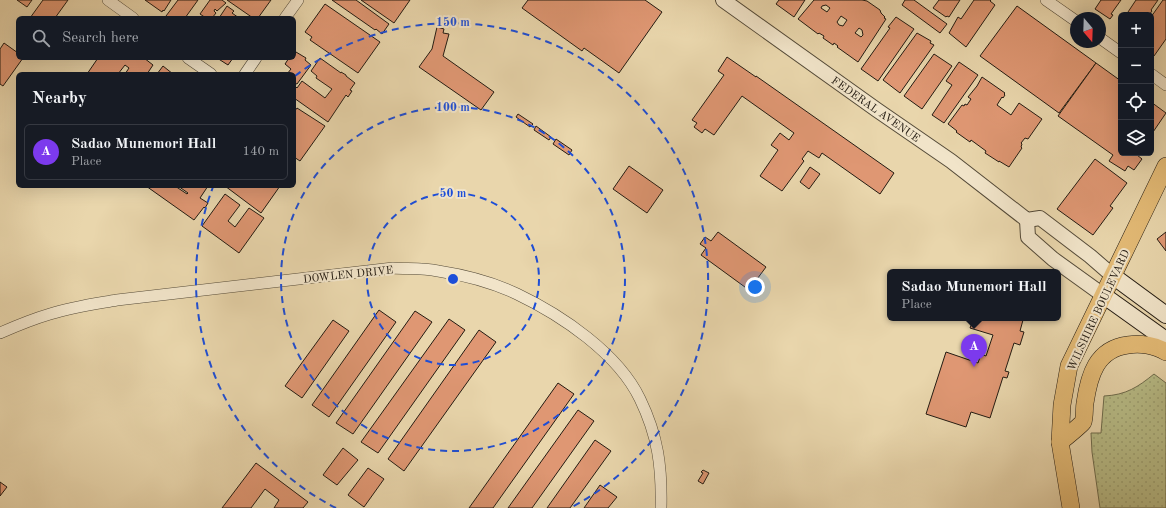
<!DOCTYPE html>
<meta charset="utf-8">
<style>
body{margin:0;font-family:"Old Standard TT",serif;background:#242831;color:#f1f3f6}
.controls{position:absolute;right:12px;top:12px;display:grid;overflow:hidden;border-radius:6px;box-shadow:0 4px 16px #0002}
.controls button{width:36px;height:36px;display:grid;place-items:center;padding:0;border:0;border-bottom:1px solid #363941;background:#171b24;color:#f1f3f6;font:20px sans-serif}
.compass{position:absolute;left:1070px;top:12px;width:36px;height:36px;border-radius:50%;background:#171b24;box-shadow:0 4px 16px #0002;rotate:161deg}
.you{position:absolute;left:755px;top:287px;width:14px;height:14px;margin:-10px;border:3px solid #fff;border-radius:50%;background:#1a73e8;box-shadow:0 0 0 6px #1a73e833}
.badge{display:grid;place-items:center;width:26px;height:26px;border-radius:50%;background:#7c3aed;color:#fff;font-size:13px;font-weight:700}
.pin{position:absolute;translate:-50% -33px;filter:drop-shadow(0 1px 2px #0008)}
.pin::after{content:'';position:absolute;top:21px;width:14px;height:12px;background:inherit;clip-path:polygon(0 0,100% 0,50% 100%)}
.popup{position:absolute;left:887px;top:269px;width:174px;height:52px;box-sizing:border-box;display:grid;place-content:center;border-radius:6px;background:#171b24;filter:drop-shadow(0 1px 3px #0005);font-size:13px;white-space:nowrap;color:#9ea1a6}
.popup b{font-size:15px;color:#f1f3f6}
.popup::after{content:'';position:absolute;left:50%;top:100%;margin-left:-8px;border:8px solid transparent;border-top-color:#171b24}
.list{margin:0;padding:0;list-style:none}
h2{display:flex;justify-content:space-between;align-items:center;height:52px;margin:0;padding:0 16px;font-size:17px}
h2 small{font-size:13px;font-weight:400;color:#9ea1a6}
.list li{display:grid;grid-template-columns:26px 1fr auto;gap:12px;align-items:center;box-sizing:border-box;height:56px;margin:0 8px 8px;padding:0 8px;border:1px solid #363941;border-radius:6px}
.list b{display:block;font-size:15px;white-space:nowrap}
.list p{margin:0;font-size:13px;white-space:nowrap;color:#9ea1a6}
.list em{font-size:13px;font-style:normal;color:#9ea1a6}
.icon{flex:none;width:22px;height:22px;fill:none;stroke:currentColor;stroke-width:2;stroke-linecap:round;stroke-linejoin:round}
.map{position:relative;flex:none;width:1166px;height:508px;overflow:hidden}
.search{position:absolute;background:#171b24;box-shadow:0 4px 16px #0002;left:16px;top:16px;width:280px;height:44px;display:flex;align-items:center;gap:10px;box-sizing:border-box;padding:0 14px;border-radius:6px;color:#9ea1a6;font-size:15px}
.panel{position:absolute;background:#171b24;box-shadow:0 4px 16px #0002;left:16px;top:72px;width:280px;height:116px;border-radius:6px}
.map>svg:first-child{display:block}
.grass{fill:url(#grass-dots);stroke:#6e6c4d}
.building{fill:#df9773;stroke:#231b12;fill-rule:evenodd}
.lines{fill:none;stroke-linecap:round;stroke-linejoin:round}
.minor-casing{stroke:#544a38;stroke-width:12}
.tertiary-casing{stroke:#544a38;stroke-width:16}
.secondary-casing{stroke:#231b12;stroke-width:18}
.primary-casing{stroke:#231b12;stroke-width:18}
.minor{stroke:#f1e4c9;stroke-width:11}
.tertiary{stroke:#f1e4c9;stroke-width:14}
.secondary{stroke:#f1e4c9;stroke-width:16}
.primary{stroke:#e4bb76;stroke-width:17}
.ring{fill:none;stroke:#1d4ed8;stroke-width:2;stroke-dasharray:7 5}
.labels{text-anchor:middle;stroke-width:4;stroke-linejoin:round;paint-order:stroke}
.street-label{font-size:11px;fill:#231b12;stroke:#f1e4c9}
.centre{fill:#1d4ed8;stroke:#f1e4c9;stroke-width:2}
.ring-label{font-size:12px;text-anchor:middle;font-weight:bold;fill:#1d4ed8;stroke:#f1e4c9;stroke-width:4;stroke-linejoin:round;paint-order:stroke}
</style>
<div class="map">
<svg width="1166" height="508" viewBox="0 0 1166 508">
<defs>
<pattern id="grass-dots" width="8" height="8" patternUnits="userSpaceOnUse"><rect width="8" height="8" fill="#b8bd88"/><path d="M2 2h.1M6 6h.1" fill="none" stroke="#9ea274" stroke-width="1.8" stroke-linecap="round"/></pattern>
</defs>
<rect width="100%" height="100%" fill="#e9d6ac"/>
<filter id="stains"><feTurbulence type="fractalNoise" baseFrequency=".005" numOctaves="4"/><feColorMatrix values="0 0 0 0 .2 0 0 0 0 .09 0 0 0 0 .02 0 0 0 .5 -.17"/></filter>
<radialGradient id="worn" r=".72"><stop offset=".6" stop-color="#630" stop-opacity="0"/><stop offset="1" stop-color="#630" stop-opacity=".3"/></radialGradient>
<path class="grass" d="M1154,374L1166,383V508H1100L1092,452L1091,433H1101L1104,396C1126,395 1138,387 1154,374Z"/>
<g class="building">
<path d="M17,0H32L27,7Z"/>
<path d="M43,0H68L55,18H30Z"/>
<path d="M145,0H171L164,11L163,10L162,12Z"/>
<path d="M178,0H198L185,18H170L166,16Z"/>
<path d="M210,0H222L226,3L217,11L215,9L214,11L216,13L212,18H206L200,14Z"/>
<path d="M227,0H271L258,18H253Z"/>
<path d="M332,0H356L389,24L382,34L376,29L375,30Z"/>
<path d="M361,0H410L394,23Z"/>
<path d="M528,0H645L662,12L619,73L584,48L582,51L522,8Z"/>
<path d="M779,0H805L794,17L776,4Z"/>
<path d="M814,0H862L867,1L880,10L881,13L885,17L884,18L886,19L858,62L837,47L838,46L834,43L833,45L823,38L824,36L819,33L818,34L798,19ZM826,5L830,8L827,12L821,8L822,6ZM841,16L847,20L843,26L839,25L837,22ZM859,28L862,30L863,35L861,37L855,33Z"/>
<path d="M905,0H914L947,24L940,33L902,5Z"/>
<path d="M939,0H960L949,17L947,16L946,17L933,8Z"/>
<path d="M974,0H991L990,1L995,5L966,47L949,33L958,17L961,19Z"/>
<path d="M1101,0H1121L1111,14L1113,15L1110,19L1095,9Z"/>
<path d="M1136,0H1158L1151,10L1152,11L1149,15H1126Z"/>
<path d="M1163,0H1166V39L1154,56L1151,53V17Z"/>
<path d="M325,4L380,42L358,73L310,40L312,37L305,32Z"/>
<path d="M227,6L234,11L232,13L239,18H219Z"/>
<path d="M1017,6L1096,63L1059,113L980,56Z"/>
<path d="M896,17L914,29L878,81L861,69L890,28L888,27Z"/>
<path d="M437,27L444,29L443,33L449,34L443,56L494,92L481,110L419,67L432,49Z"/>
<path d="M917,33L931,41L930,43L934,45L900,93L883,80Z"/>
<path d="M4,43L18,53V58H23L3,86L0,84V49Z"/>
<path d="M296,52L306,58L305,60L311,65L297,84L294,83V74H287L291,69L285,64L289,58H294V55Z"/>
<path d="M934,54L952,66L922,109L904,96Z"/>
<path d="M727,57L756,77V76L894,173L880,194L822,153L819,158L808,151L802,159L804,161L782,191L760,176L778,150L771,145L780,133L789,140L794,133L742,96L714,135L705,129L702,133L694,127L697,123L692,120L724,75L718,71Z"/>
<path d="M98,58H144L153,65L147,74H125L129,68L125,65L118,74H87Z"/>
<path d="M217,58H233L228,65Z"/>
<path d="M320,58L341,73V72L346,75V76L355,83L350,90L352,91L348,97L346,95L328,122L294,98V85L297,88L302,81L325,98L332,89L316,78L317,76L311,71Z"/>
<path d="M959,62L978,75L944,123L932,115L952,85L946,81Z"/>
<path d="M1096,63L1121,81V153H1138L1137,155L1142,159L1134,170L1128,166L1125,171L1109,161L1113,155L1058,116Z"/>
<path d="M163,66L173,74H157Z"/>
<path d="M982,77L1005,93L1004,94L1005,95L1003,98L1002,97L997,105L1011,115L1019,103L1042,119L1028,139L1025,138L1021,143L1022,144L1021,147L1022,148L1009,167L999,161V162L985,153L986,151L971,140L970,142L956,132L957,131L948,124L962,105L964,106L965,104L967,105L971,99L968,97L977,86Z"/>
<path d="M1151,102L1166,113L1151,135Z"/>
<path d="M294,108L297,109V108L325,126L300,161L294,157Z"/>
<path d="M518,114L533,124L530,127L516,117Z"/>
<path d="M536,126L551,137L549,140L534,130Z"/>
<path d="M556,139L572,150L569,155L553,144Z"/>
<path d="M1095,159L1127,183L1110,206L1113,208L1093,235L1057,209Z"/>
<path d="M629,166L663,190L647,213L613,189Z"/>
<path d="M810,167L820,174L809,189L800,182Z"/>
<path d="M146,186H175L187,194L188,193L178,186H208L200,198L208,203L205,208L204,207L194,220Z"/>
<path d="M225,186H280L261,213Z"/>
<path d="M225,194L240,205L228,221L235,227L249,208L264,218L239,253L202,226Z"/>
<path d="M718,232L766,267L749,290L701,255L706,248L700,244L705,237L711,241Z"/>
<path d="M1166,232V251L1157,239Z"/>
<path d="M379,310L396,322L329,417L312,405Z"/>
<path d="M415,311L432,322L353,434L336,423Z"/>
<path d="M974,318H1019L1023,320L1020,331L1024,332L1020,345L1014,343L1005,371L1009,372L1007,378L1003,377L990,418L971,412L966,427L926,414L946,352L978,363L981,354L986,356L993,335L970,328Z"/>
<path d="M449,319L465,330L378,453L361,442Z"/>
<path d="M333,320L349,331L302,398L285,386Z"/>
<path d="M479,330L496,342L404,471L388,459Z"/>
<path d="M558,383L574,394L493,508H469Z"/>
<path d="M578,410L594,421L532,508H508Z"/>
<path d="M595,440L611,451L570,508H547Z"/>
<path d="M343,448L358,460L337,485L323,475Z"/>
<path d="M256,463L308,502L303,508H274L279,500L265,489L251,508H222Z"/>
<path d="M368,468L384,479L364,507L348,495Z"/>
<path d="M703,470L709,473L703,484L698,481L703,473L701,472Z"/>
<path d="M0,482L7,487L0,496Z"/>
<path d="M600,485L617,497L608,508H584Z"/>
</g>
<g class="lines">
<defs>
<g id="minor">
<path d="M108,0L133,18"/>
<path d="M1046,0L1076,21"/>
<path d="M285,18L298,0"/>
<path d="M1100,38L1121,53"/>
<path d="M188,58L211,74"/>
<path d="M245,74L256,58"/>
<path d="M1151,74L1166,85"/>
<path d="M0,333C16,326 33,319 50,314C72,307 94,304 117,300L393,268C408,269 423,268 438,271C464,275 494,283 517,294C561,315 618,353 640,399C658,436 662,467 661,508"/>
</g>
<g id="tertiary">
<path d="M723,0L877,110L951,161L1027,220L1040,218L1090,256L1113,276"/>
<path d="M1027,220L1028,237L1053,259L1103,295"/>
</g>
<g id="secondary">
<path d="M1113,276L1166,315"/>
<path d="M1103,295L1166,340"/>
</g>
<g id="primary">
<path d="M1060,442C1065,438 1080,426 1083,422C1085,417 1084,408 1085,403C1089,376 1096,349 1128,345C1140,343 1155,345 1166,352"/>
<path d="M1071,508L1060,442L1062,405L1069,366L1166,166"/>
</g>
</defs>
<use href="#minor" class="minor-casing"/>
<use href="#tertiary" class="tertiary-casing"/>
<use href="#secondary" class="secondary-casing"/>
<use href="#primary" class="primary-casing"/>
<use href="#minor" class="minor"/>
<use href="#tertiary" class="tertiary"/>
<use href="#secondary" class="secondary"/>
<use href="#primary" class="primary"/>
</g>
<g class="ring">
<circle cx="453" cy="279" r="86"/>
<circle cx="453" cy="279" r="172"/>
<path d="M336 508A257 257 0 0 1 213 187M295 76A257 257 0 1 1 570 508"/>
</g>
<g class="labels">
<g class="street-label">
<text transform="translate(876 109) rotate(35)" y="4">FEDERAL AVENUE</text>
<text transform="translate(348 274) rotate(-6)" y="4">DOWLEN DRIVE</text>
<text transform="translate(1098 310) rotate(-65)" y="4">WILSHIRE BOULEVARD</text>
</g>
</g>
<circle cx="453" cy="279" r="6" class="centre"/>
<g class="ring-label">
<text x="453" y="26">150 m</text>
<text x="453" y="111">100 m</text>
<text x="453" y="197">50 m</text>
</g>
<rect width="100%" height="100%" filter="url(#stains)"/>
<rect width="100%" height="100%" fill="url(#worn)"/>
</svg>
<div class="controls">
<button>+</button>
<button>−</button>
<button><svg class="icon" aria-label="locate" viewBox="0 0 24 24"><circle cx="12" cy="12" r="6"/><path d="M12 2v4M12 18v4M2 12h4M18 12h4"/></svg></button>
<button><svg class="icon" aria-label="layers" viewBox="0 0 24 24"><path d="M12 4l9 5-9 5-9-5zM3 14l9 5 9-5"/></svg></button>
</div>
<svg class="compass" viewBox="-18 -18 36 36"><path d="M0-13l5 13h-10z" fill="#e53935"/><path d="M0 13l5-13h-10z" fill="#9ea1a6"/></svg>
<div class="you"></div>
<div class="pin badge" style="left:974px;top:367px">A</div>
<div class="popup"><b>Sadao Munemori Hall</b>Place</div>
<div class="search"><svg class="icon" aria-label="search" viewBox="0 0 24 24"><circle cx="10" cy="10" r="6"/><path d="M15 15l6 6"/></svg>Search here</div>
<section class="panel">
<h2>Nearby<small></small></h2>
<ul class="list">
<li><span class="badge">A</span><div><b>Sadao Munemori Hall</b><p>Place</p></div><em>140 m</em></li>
</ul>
</section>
</div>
